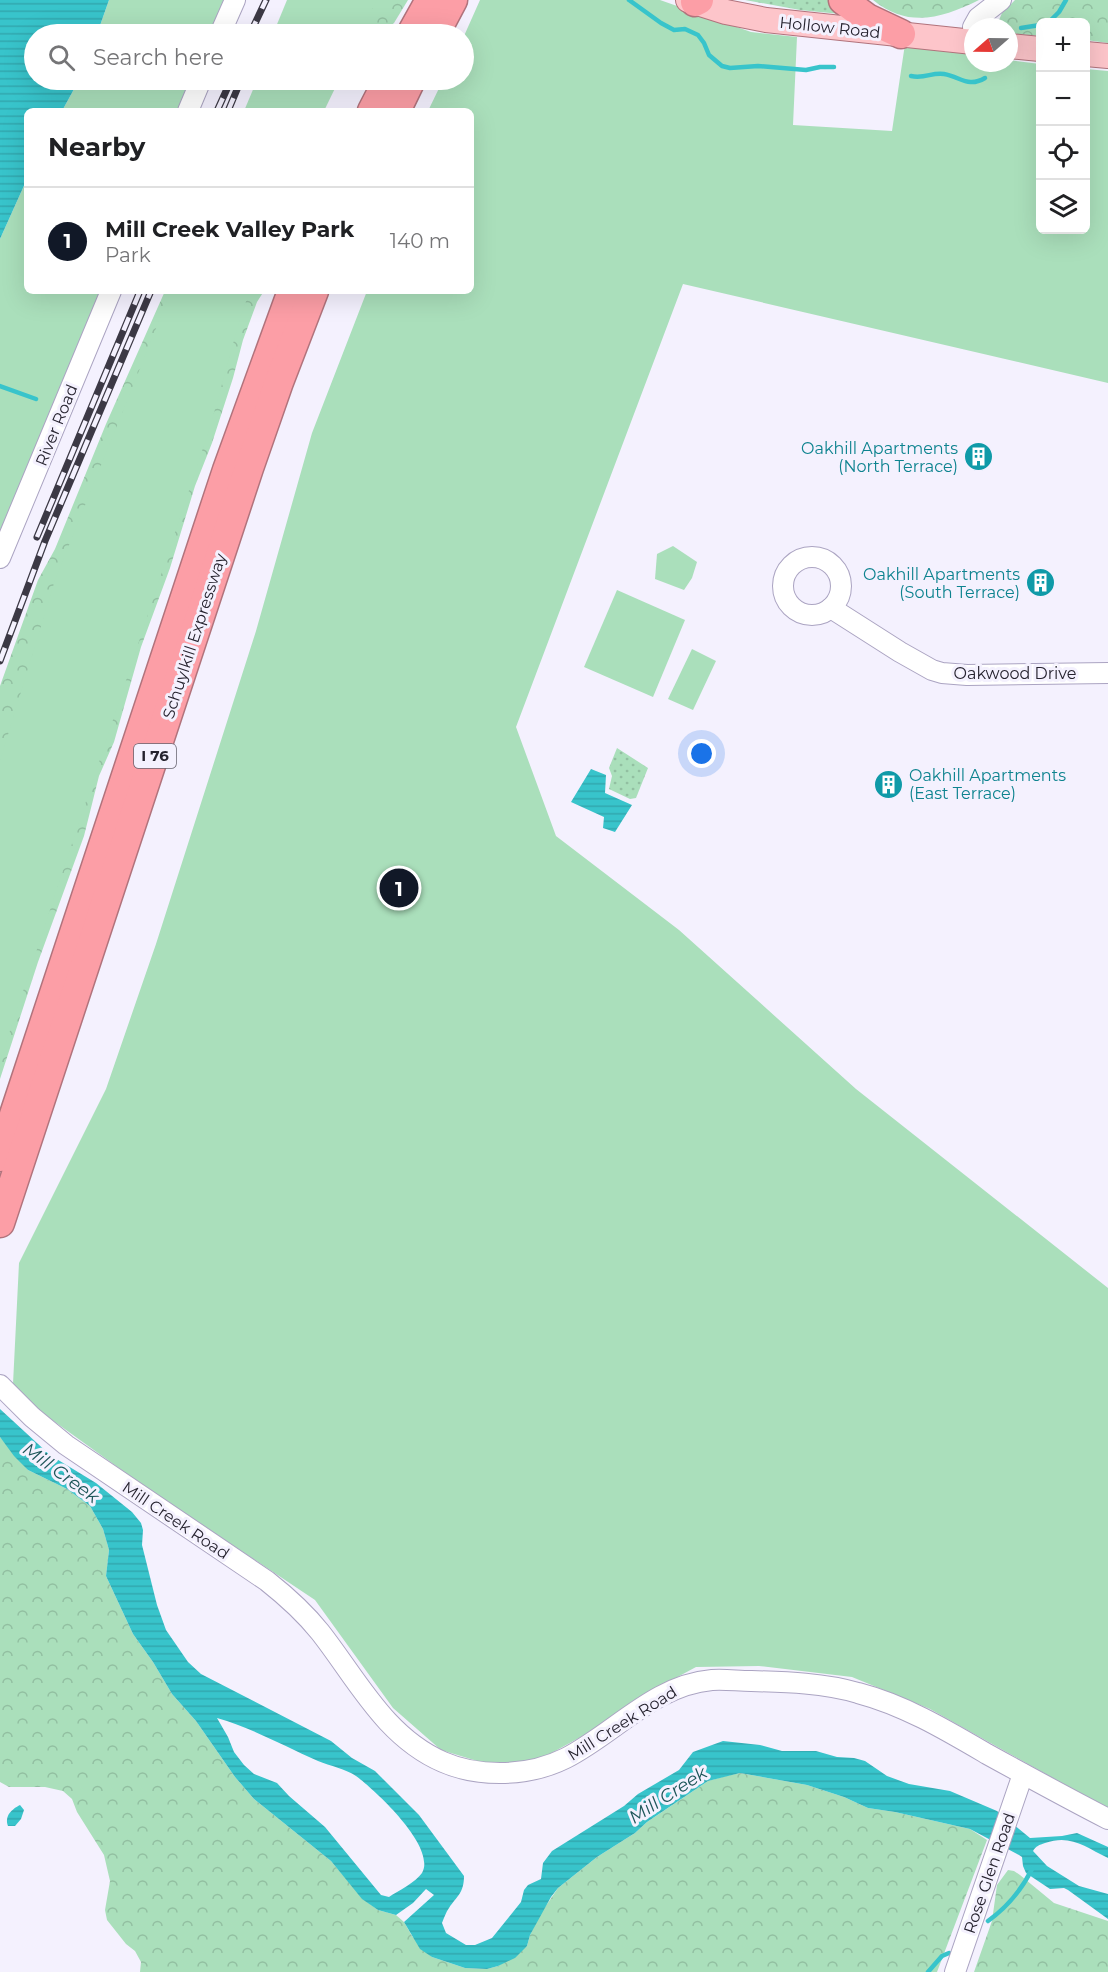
<!DOCTYPE html>
<meta charset="utf-8">
<style>
body{margin:0;font-family:Montserrat,sans-serif;background:#f2f2f2;color:#202124}
.controls{position:absolute;right:18px;top:18px;display:grid;overflow:hidden;border-radius:9px;box-shadow:0 6px 24px #0002}
.controls button{width:54px;height:54px;display:grid;place-items:center;padding:0;border:0;border-bottom:2px solid #e0e0e0;background:#fff;color:#202124;font:30px sans-serif}
.compass{position:absolute;left:964px;top:18px;width:54px;height:54px;border-radius:50%;background:#fff;box-shadow:0 6px 24px #0002;rotate:250deg}
.you{position:absolute;left:702px;top:754px;width:21px;height:21px;margin:-15px;border:4px solid #fff;border-radius:50%;background:#1a73e8;box-shadow:0 0 0 9px #1a73e833}
.badge{display:grid;place-items:center;width:39px;height:39px;border-radius:50%;background:#111827;color:#fff;font-size:20px;font-weight:700}
.pin{position:absolute;translate:-50% -50%;border:3px solid #fff;box-shadow:0 2px 6px #0006}
.list{margin:0;padding:0;list-style:none}
h2{display:flex;justify-content:space-between;align-items:center;height:78px;margin:0;padding:0 24px;font-size:26px}
h2 small{font-size:20px;font-weight:400;color:#757577}
.list li{display:grid;grid-template-columns:39px 1fr auto;gap:18px;align-items:center;box-sizing:border-box;height:108px;padding:0 24px;border-top:2px solid #e0e0e0}
.list b{display:block;font-size:22px;white-space:nowrap}
.list p{margin:0;font-size:20px;white-space:nowrap;color:#757577}
.list em{font-size:20px;font-style:normal;color:#757577}
.icon{flex:none;width:33px;height:33px;fill:none;stroke:currentColor;stroke-width:2;stroke-linecap:round;stroke-linejoin:round}
.map{position:relative;flex:none;width:1108px;height:1972px;overflow:hidden}
.search{position:absolute;background:#fff;box-shadow:0 6px 24px #0002;left:24px;top:24px;width:450px;height:66px;display:flex;align-items:center;gap:15px;box-sizing:border-box;padding:0 21px;border-radius:33px;color:#757577;font-size:22px}
.panel{position:absolute;background:#fff;box-shadow:0 6px 24px #0002;left:24px;top:108px;width:450px;height:186px;border-radius:9px}
.map>svg:first-child{display:block}
.grass{fill:url(#grass-dots)}
.forest{fill:url(#forest-crowns)}
.park{fill:#aadfbb}
.water{fill:url(#water-rules);fill-rule:evenodd}
.lines{fill:none;stroke-linecap:round;stroke-linejoin:round}
.stream{stroke:#38c4cb;stroke-width:4.5}
.minor-casing{stroke:#aba4c2;stroke-width:22}
.major-casing{stroke:#b1737c;stroke-width:26}
.highway-casing{stroke:#b1737c;stroke-width:31}
.minor{stroke:#fff;stroke-width:20}
.major{stroke:#fdc5ca;stroke-width:24}
.highway{stroke:#fc9ea6;stroke-width:28}
.rail-casing{stroke:#3c3945;stroke-width:7}
.rail{stroke:#f4f1fe;stroke-width:4.5;stroke-dasharray:14;stroke-linecap:butt}
.labels{text-anchor:middle;stroke-width:6;stroke-linejoin:round;paint-order:stroke}
.shield{fill:#f4f1fe;stroke:#64616d;stroke-width:1.5}
.shield-label{font-size:15px;font-weight:bold;fill:#26232f}
.street-label{font-size:16px;fill:#26232f;stroke:#f4f1fe}
.culture-label{font-size:16px;fill:#0d838f;stroke:#f4f1fe;text-anchor:end}
.water-label{font-size:18px;font-style:italic;fill:#1e5659;stroke:#f4f1fe}
</style>
<div class="map">
<svg width="1108" height="1972" viewBox="0 0 1108 1972">
<defs>
<pattern id="grass-dots" width="8" height="8" patternUnits="userSpaceOnUse" patternTransform="scale(1.5)"><rect width="8" height="8" fill="#aadfbb"/><path d="M2 2h.1M6 6h.1" fill="none" stroke="#92bfa1" stroke-width="1.8" stroke-linecap="round"/></pattern>
<pattern id="forest-crowns" width="20" height="18" patternUnits="userSpaceOnUse" patternTransform="scale(1.5)"><rect width="20" height="18" fill="#aadfbb"/><path d="M2 6a3 3 0 1 1 6 0M12 15a3 3 0 1 1 6 0" fill="none" stroke="#92bfa1"/></pattern>
<pattern id="water-rules" width="6" height="5" patternUnits="userSpaceOnUse" patternTransform="scale(1.5)"><rect width="6" height="5" fill="#38c4cb"/><path d="M0 2.5h6" fill="none" stroke="#31a8af"/></pattern>
</defs>
<rect width="100%" height="100%" fill="#f4f1fe"/>
<g class="grass">
<path d="M745,0H830L840,14L800,10Z"/>
<path d="M617,748L648,768L636,798L630,799L609,789L612,776L609,768Z"/>
</g>
<g class="forest">
<path d="M287,0H408L394,23L381,34H273Z"/>
<path d="M873,0H979C942,18 909,29 873,0Z"/>
<path d="M1015,0H1108V43L1086,40V22H1040V36L1009,33V27H996L1002,13Z"/>
<path d="M165,291H264L257,302L243,340L233,378L212,443L195,486L170,568L141,647L114,742L99,776L84,836L38,962L0,1079V686L38,580L55,549L106,424Z"/>
<path d="M0,1437L28,1470L67,1489L90,1506L103,1529L109,1550L106,1576L133,1634L153,1662L172,1694L196,1721L235,1777L254,1799L331,1861L363,1899L378,1910L396,1915L404,1922L412,1936L432,1957L465,1968L487,1969L498,1966L527,1946L530,1935L539,1916L558,1888L597,1857L635,1833L647,1822L665,1810L708,1781L726,1776L740,1773L807,1785L844,1797L868,1808L895,1812L970,1829L987,1840L937,1972H140L141,1962L135,1951L126,1944L107,1920L105,1910L110,1881L104,1855L77,1812L72,1799L63,1791L45,1787H9L0,1782Z"/>
<path d="M1008,1870L1014,1871L1020,1875L1054,1903L1108,1921V1972H974L992,1921L997,1885Z"/>
</g>
<g class="park">
<path d="M109,0H226L211,34H97Z"/>
<path d="M289,0H377L360,34H275Z"/>
<path d="M480,0H660L751,32L797,37L793,125L892,131L905,44L973,54V63H1009V60L1040,64V230H1086V69L1108,71V383L683,284L516,727L556,836L679,930L856,1089L1108,1288V1809L930,1709L852,1677L759,1666L696,1667L631,1702L610,1721L546,1756L497,1767L441,1750L393,1708L315,1600L141,1484L30,1404L13,1384L19,1263L106,1089L156,944L256,631L312,433L367,291H471V111H428L443,80H464V36Z"/>
<path d="M79,80H192L178,111H62Z"/>
<path d="M257,80H339L324,111H244Z"/>
<path d="M27,179V291H102L0,539V239Z"/>
<path d="M171,291H250L241,315L211,424L0,1061V761L55,580Z"/>
<path d="M673,546L697,562L692,578L684,590L655,579L657,554Z"/>
<path d="M617,590L685,620L653,697L584,667Z"/>
<path d="M692,649L716,661L693,710L668,699Z"/>
</g>
<g class="water">
<path d="M0,0H109L97,34H34V80H79L62,111H27V179L0,239Z"/>
<path d="M591,769L606,775L605,793L632,805L615,832L603,828L604,817L571,802Z"/>
<path d="M0,1409L50,1455L96,1483L132,1512L141,1523L143,1530L142,1545L157,1605L166,1630L188,1662L201,1674L331,1741L352,1758L375,1771L419,1815L464,1876C464,1893 457,1896 449,1908C446,1912 444,1918 442,1923L446,1933L466,1945H475L492,1938L521,1902L524,1890L528,1885L541,1879L543,1863L552,1851L624,1806L638,1794L679,1770L693,1752L723,1741L760,1745L782,1751H816L837,1757L854,1758L865,1761L887,1776L909,1784L950,1791L997,1811L1030,1838L1062,1836L1077,1833L1108,1847V1858C1085,1847 1071,1834 1045,1843C1039,1845 1036,1846 1033,1851L1047,1866L1079,1886L1108,1894V1919L1068,1890L1064,1888L1050,1889L1026,1873L1023,1866L1022,1857L1019,1855L970,1829L895,1812L868,1808L844,1797L807,1785L740,1773L708,1781L647,1822L635,1833L597,1857L558,1888L551,1897L530,1935L527,1946L515,1958L498,1966L487,1969L465,1968L432,1957L420,1949L404,1922L434,1895L426,1889L413,1903L396,1915L378,1910L362,1899L331,1861L254,1799L235,1777L196,1721L172,1694L153,1662L133,1634L106,1576L109,1550L103,1529L90,1506L67,1489L28,1470L14,1456L0,1437ZM217,1718C252,1728 284,1746 318,1761C330,1766 346,1769 356,1776C375,1790 437,1847 422,1873C416,1882 398,1891 389,1897L381,1895L325,1827L289,1796L277,1783L254,1774L244,1765L234,1752L228,1737Z"/>
<path d="M20,1805L24,1810L21,1819L15,1826H8C4,1816 12,1809 20,1805Z"/>
</g>
<g class="lines">
<g class="stream">
<path d="M629,0L661,23L674,30L685,29L698,35L704,43L709,55L722,66L730,68L758,66L806,70L820,67H834"/>
<path d="M1049,22L1059,12L1066,0"/>
<path d="M1021,28L1040,25"/>
<path d="M911,76C925,79 932,72 944,74C961,77 968,88 985,78"/>
<path d="M0,386L36,399"/>
<path d="M988,1921C1006,1908 1022,1889 1032,1869"/>
<path d="M928,1972L942,1956L949,1953"/>
</g>
<defs>
<g id="minor">
<path d="M973,27L978,18L1001,0"/>
<path d="M220,34L235,0"/>
<path d="M188,111L201,80"/>
<circle cx="812" cy="586" r="29"/>
<path d="M0,558L111,291"/>
<path d="M831,608L900,652L932,670L942,673L967,675L1108,673"/>
<path d="M0,1385L32,1417L66,1445L267,1581C286,1596 304,1612 320,1632C357,1679 385,1737 443,1762C461,1770 481,1773 500,1773C523,1773 546,1768 566,1758C615,1733 654,1685 712,1680C725,1679 738,1681 751,1681C787,1682 824,1683 858,1693C904,1705 946,1730 987,1754C1027,1776 1067,1798 1108,1819"/>
<path d="M955,1972L1023,1774"/>
</g>
<g id="major">
<path d="M688,0L726,12L766,20L973,42"/>
<path d="M1009,46L1040,49"/>
<path d="M1086,54L1108,56"/>
</g>
<g id="highway">
<path d="M843,0L867,18L901,34"/>
<path d="M695,2L699,0"/>
<path d="M411,34L430,0"/>
<path d="M435,34L453,0"/>
<path d="M372,111L388,80"/>
<path d="M396,111L411,80"/>
<path d="M0,1157L227,470L292,291"/>
<path d="M0,1223L249,468L279,382L314,291"/>
</g>
</defs>
<use href="#minor" class="minor-casing"/>
<use href="#major" class="major-casing"/>
<use href="#highway" class="highway-casing"/>
<use href="#minor" class="minor"/>
<use href="#major" class="major"/>
<use href="#highway" class="highway"/>
<defs>
<g id="rail">
<path d="M250,34L266,0"/>
<path d="M217,111L231,80"/>
<path d="M228,111L241,80"/>
<path d="M37,537L140,291"/>
<path d="M0,661L45,541L151,291"/>
</g>
</defs>
<use href="#rail" class="rail-casing"/>
<use href="#rail" class="rail"/>
</g>
<defs>
<symbol id="building-disc" viewBox="-11 -11 22 22"><circle r="9.5" fill="#0f9aa8" stroke="#f4f1fe"/><path d="M-4-6H4V6H1V3H-1V6H-4ZM-2.5-4.3h1.7v1.8h-1.7ZM.8-4.3h1.7v1.8H.8ZM-2.5-1h1.7V.8h-1.7ZM.8-1h1.7V.8H.8Z" fill="#fff"/></symbol>
</defs>
<g fill-rule="evenodd">
<use href="#building-disc" x="962" y="440" width="33" height="33"/>
<use href="#building-disc" x="1024" y="566" width="33" height="33"/>
<use href="#building-disc" x="872" y="768" width="33" height="33"/>
</g>
<g class="labels">
<rect class="shield" x="134" y="744" width="42" height="24" rx="4.5"/>
<g class="shield-label">
<text x="155" y="761">I 76</text>
</g>
<g class="street-label">
<text transform="translate(830 27) rotate(6)" y="6">Hollow Road</text>
<text transform="translate(56 425) rotate(-68)" y="6">River Road</text>
<text transform="translate(194 636) rotate(-72)" y="6">Schuylkill Expressway</text>
<text x="1015" y="679">Oakwood Drive</text>
<text transform="translate(176 1520) rotate(34)" y="6">Mill Creek Road</text>
<text transform="translate(622 1723) rotate(-32)" y="6">Mill Creek Road</text>
<text transform="translate(989 1873) rotate(-71)" y="6">Rose Glen Road</text>
</g>
<g class="culture-label">
<text x="958" y="454">Oakhill Apartments<tspan x="958" dy="18">(North Terrace)</tspan></text>
<text x="1020" y="580">Oakhill Apartments<tspan x="1020" dy="18">(South Terrace)</tspan></text>
<text x="909" y="781" text-anchor="start">Oakhill Apartments<tspan x="909" dy="18">(East Terrace)</tspan></text>
</g>
<g class="water-label">
<text transform="translate(61 1473) rotate(36)" y="6">Mill Creek</text>
<text transform="translate(668 1795) rotate(-33)" y="6">Mill Creek</text>
</g>
</g>
</svg>
<div class="controls">
<button>+</button>
<button>−</button>
<button><svg class="icon" aria-label="locate" viewBox="0 0 24 24"><circle cx="12" cy="12" r="6"/><path d="M12 2v4M12 18v4M2 12h4M18 12h4"/></svg></button>
<button><svg class="icon" aria-label="layers" viewBox="0 0 24 24"><path d="M12 4l9 5-9 5-9-5zM3 14l9 5 9-5"/></svg></button>
</div>
<svg class="compass" viewBox="-18 -18 36 36"><path d="M0-13l5 13h-10z" fill="#e53935"/><path d="M0 13l5-13h-10z" fill="#757577"/></svg>
<div class="you"></div>
<div class="pin badge" style="left:399px;top:888px">1</div>
<div class="search"><svg class="icon" aria-label="search" viewBox="0 0 24 24"><circle cx="10" cy="10" r="6"/><path d="M15 15l6 6"/></svg>Search here</div>
<section class="panel">
<h2>Nearby<small></small></h2>
<ul class="list">
<li><span class="badge">1</span><div><b>Mill Creek Valley Park</b><p>Park</p></div><em>140 m</em></li>
</ul>
</section>
</div>
